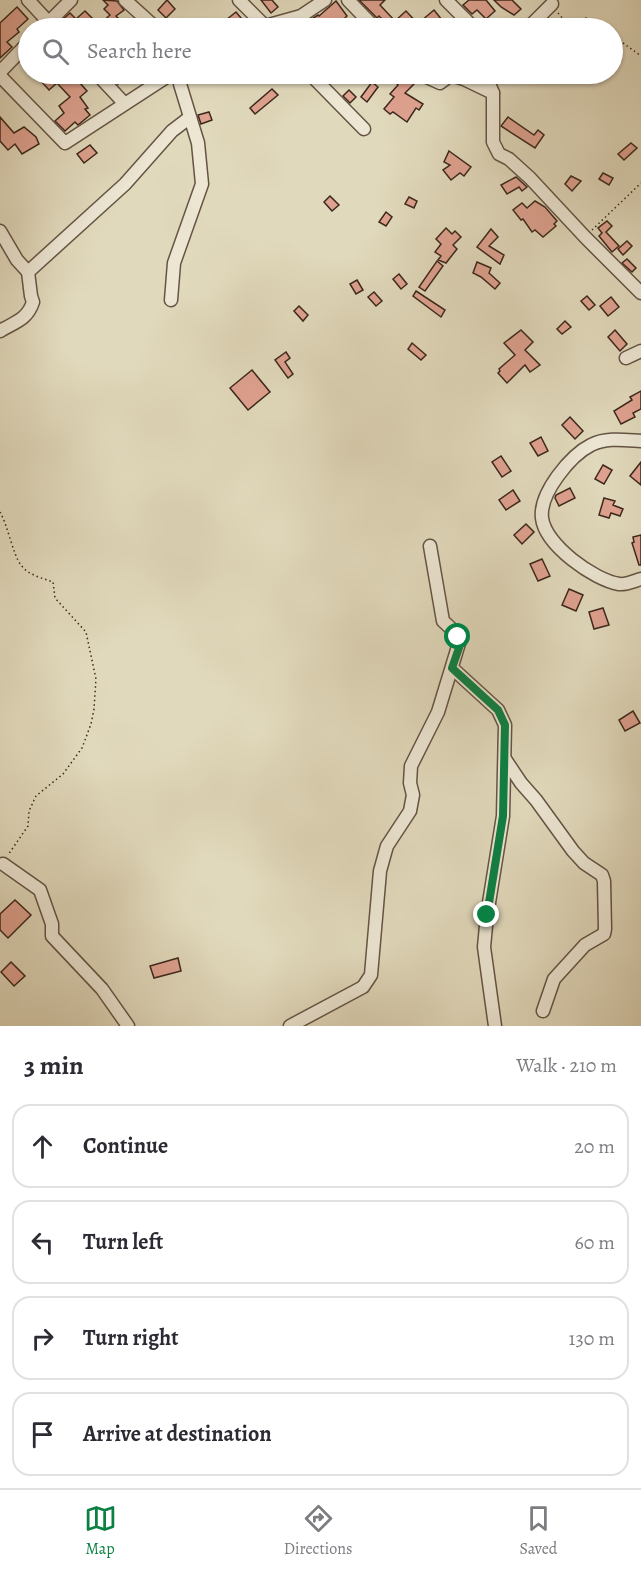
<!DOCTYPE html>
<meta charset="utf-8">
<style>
body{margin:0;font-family:Alegreya,serif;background:#f7f7f7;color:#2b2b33}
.stop{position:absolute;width:18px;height:18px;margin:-14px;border:4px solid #0b8043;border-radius:50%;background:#fff}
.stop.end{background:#0b8043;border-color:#fff;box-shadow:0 2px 6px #0008}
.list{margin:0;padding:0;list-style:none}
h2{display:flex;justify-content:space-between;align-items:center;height:78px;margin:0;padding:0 24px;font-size:26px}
h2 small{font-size:20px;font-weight:400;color:#7c7c81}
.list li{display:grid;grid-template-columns:39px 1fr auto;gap:18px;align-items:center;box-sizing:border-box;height:84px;margin:0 12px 12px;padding:0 12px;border:2px solid #e1e1e2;border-radius:18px}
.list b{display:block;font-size:22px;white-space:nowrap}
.list em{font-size:20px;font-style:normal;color:#7c7c81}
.icon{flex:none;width:33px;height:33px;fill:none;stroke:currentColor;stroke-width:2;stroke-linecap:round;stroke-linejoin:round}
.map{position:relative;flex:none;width:641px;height:1026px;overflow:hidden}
.search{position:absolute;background:#fff;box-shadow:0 2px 4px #0004;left:18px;right:18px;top:18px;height:66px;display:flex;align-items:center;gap:15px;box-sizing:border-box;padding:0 21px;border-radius:33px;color:#7c7c81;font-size:22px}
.sheet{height:462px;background:#fff}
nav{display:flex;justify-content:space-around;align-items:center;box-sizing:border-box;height:84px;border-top:2px solid #e1e1e2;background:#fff;font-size:16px;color:#7c7c81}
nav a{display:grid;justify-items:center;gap:3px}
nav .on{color:#0b8043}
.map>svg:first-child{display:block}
.building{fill:#dfa290;stroke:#3c271c;stroke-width:1.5}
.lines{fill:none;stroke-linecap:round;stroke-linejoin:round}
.minor-casing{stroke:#655444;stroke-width:15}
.path{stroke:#3c271c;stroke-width:1.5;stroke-dasharray:1.5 3;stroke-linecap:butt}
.minor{stroke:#ece6d3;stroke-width:12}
.route{stroke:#0b8043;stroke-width:8}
</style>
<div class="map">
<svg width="641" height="1026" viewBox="0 0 641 1026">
<rect width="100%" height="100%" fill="#e1d9bc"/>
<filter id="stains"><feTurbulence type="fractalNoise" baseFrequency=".00333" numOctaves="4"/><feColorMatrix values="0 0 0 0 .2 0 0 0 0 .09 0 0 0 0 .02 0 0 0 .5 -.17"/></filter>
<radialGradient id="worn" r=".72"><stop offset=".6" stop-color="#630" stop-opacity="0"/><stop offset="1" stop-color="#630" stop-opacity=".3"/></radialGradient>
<g class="building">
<path d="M103,0L117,1L124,10L116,16L128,28H108L102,22L110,15L104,9L108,5Z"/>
<path d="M167,0L175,9L166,18L158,10Z"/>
<path d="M261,0H272L278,7L271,13Z"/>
<path d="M359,0H385L380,5L395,21L406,11L422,28H386L389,26L379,16L377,18Z"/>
<path d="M469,0H486L495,11L486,19L477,10L472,14L463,5Z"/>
<path d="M494,0H512L521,9L514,15L501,7Z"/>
<path d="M336,1L347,16L341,22L349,28H303L310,20L318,15L319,16Z"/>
<path d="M17,7L28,19L17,29L19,32L7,42L12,47L0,58V23Z"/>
<path d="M434,10L442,20L433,28H427L421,21Z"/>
<path d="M85,11L98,24L93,28H70L62,20L70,13L76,19Z"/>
<path d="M236,12L246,24L241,28H216Z"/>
<path d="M586,18L597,28H585L580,23Z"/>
<path d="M49,74H72L87,91L80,97L88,108L85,109L90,115L78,125L75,122L65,131L55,121L64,113L59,106L70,97L57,83L49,90L41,81Z"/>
<path d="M113,74H130L118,84L110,76Z"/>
<path d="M332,74H341L338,82L330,80Z"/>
<path d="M388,74H406L415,83L405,93L423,104L419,110L416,108L407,122L393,112L390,114L384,109L394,97L390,94L398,85Z"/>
<path d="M372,82L378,87L367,102L361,97Z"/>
<path d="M272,89L278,95L255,114L250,108Z"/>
<path d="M349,90L356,97L350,103L343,96Z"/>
<path d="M209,112L212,120L201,124L198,115Z"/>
<path d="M0,117L14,133L24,127L36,137L39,144L22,154L15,144L8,150L0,141Z"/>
<path d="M508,117L534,135L538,130L544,135L535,148L501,126Z"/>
<path d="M631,143L637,148L624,160L618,154Z"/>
<path d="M90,145L97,153L84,163L77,154Z"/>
<path d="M449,151L471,167L464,176L460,173L451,180L443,170L450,165L444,162Z"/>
<path d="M603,173L613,178L609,185L599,179Z"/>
<path d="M571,176L581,181L572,191L565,184Z"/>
<path d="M516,177L527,187L522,191L519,187L507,194L501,185Z"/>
<path d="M330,196L339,205L332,211L324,202Z"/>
<path d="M409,197L417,201L414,208L405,204Z"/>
<path d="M535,201L545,207L557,221L554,224L556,226L543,237L535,230L532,232L523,219L521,220L513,210L522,203L527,208Z"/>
<path d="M386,212L392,217L386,226L379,222Z"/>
<path d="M607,221L612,226L606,232L619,246L612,252L599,236L602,233L598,228Z"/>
<path d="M446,228L452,234L455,231L461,237L453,245L457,249L446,263L438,260L441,256L435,252L441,244L436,239Z"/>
<path d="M491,229L498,237L489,246L504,255L500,264L477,247Z"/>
<path d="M627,241L632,246L623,255L618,249Z"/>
<path d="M627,259L636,268L632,272L622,263Z"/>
<path d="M437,261L443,266L425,291L419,287Z"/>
<path d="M477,262L491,268L489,273L500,283L495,289L481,277L473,273Z"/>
<path d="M399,274L407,284L401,289L393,279Z"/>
<path d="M357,280L363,290L356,294L350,284Z"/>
<path d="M416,291L445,310L441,317L413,296Z"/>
<path d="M374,292L382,301L376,306L368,297Z"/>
<path d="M587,296L595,305L589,310L581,301Z"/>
<path d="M611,297L619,307L608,316L600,306Z"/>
<path d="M299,306L308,315L303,321L294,311Z"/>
<path d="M565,321L571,327L562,334L557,329Z"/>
<path d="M521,330L533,342L525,350L540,365L530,372L525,365L507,383L498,373L500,371L499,369L515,355L504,343Z"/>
<path d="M615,330L627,344L620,351L608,337Z"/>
<path d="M412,343L426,355L421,360L408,349Z"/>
<path d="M286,352L290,358L285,362L293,374L288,378L275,360Z"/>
<path d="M252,370L270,392L248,410L230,388Z"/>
<path d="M641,391V409L633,413L635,417L621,424L614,411L632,400L630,397Z"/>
<path d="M570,417L583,431L575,439L562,425Z"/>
<path d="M541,437L548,451L538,456L530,443Z"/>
<path d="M501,456L511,471L502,477L492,462Z"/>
<path d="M641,462V485L630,476Z"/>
<path d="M603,465L612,470L604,484L595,479Z"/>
<path d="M570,488L575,498L559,506L555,498L556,495Z"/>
<path d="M513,490L520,501L506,510L499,500Z"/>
<path d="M604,498L615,501L613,505L623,509L620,516L611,513L609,518L599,515Z"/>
<path d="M526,524L534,532L522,544L514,535Z"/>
<path d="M641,535V565H639L632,543L634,542L633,537Z"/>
<path d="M542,559L550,576L538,581L530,564Z"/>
<path d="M569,589L583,595L576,611L562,605Z"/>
<path d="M603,608L609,625L594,629L589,612Z"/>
<path d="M633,711L640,723L625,731L619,720Z"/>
<path d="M15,900L31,915L8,938L0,930V914Z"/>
<path d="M178,958L181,971L154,978L150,966Z"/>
<path d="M11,962L25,976L14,986L1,972Z"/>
</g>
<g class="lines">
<defs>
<g id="minor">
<path d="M28,0L54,28"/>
<path d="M125,0L156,28"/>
<path d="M239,0L267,28"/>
<path d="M348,0L375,28"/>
<path d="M446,0L474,28"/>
<path d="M43,28L71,0"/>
<path d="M258,28L301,16L325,0"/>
<path d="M528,28L552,4"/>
<path d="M0,72L28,43"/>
<path d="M97,74L124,103"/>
<path d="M310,74L364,129"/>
<path d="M420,74L440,83L451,75L464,79L493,93"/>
<path d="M489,74L488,81L493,93V142L499,154L509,159L530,178L585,237L641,293"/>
<path d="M0,76L65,143L171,74"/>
<path d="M0,231L17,260L28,272L31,296L33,302C27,320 15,322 0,331"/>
<path d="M28,272L125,184L172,131L189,118"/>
<path d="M171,300L174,263L202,184L198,143L180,84L183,74"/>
<path d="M626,358L641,351"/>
<path d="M641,441C625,440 606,437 591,445C571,455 539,493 542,518C545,545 594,580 619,584C626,585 634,581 641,579"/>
<path d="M452,668L498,710L505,725L503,816L487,915L484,947L495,1026"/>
<path d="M505,759L521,783L536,800L573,851L584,863L602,875L604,881L605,929L604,934L585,945L554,979L543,1011"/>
<path d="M3,864L40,890L52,924V936L102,989L128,1026"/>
<path d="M290,1026L363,987L371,975L380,871L385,853L387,846L410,811L413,795L410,783L411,766L438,712L460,640L456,633L443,621L430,546"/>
</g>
</defs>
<use href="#minor" class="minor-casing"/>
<g class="path">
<path d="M558,13L571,28"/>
<path d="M612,35L641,56"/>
<path d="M592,230L641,183"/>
<path d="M0,512C8,526 13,555 21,565C28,575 42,578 53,582L55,598L86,632L96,679L94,709L91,724L82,748L63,774L36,796L29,811L28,826L8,855"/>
</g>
<use href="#minor" class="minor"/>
</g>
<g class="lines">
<path class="route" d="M458,637L459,648L452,668L498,710L505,725L503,816L487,915"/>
</g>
<rect width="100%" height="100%" filter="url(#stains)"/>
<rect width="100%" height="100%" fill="url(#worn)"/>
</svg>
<div class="stop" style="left:458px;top:637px"></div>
<div class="stop end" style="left:487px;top:915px"></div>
<div class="search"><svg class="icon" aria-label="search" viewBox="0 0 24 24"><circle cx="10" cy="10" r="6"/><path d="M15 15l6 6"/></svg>Search here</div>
</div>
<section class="sheet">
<h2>3 min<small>Walk · 210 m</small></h2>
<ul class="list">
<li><svg class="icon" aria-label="ahead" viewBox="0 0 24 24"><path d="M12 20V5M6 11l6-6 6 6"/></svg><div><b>Continue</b></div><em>20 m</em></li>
<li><svg class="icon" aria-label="left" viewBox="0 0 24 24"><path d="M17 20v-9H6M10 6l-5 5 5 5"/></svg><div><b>Turn left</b></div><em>60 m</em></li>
<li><svg class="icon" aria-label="right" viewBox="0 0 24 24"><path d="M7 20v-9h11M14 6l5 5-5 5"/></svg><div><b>Turn right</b></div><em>130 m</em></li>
<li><svg class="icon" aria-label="arrive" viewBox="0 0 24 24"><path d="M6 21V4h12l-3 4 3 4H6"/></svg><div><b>Arrive at destination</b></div></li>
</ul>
</section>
<nav>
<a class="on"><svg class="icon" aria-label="map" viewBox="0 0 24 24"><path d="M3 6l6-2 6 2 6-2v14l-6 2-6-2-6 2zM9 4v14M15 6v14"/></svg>Map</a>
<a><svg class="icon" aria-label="directions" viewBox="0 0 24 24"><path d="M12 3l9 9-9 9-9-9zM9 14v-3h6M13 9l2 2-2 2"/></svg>Directions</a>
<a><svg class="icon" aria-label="saved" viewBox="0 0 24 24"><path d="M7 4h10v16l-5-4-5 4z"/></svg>Saved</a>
</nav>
